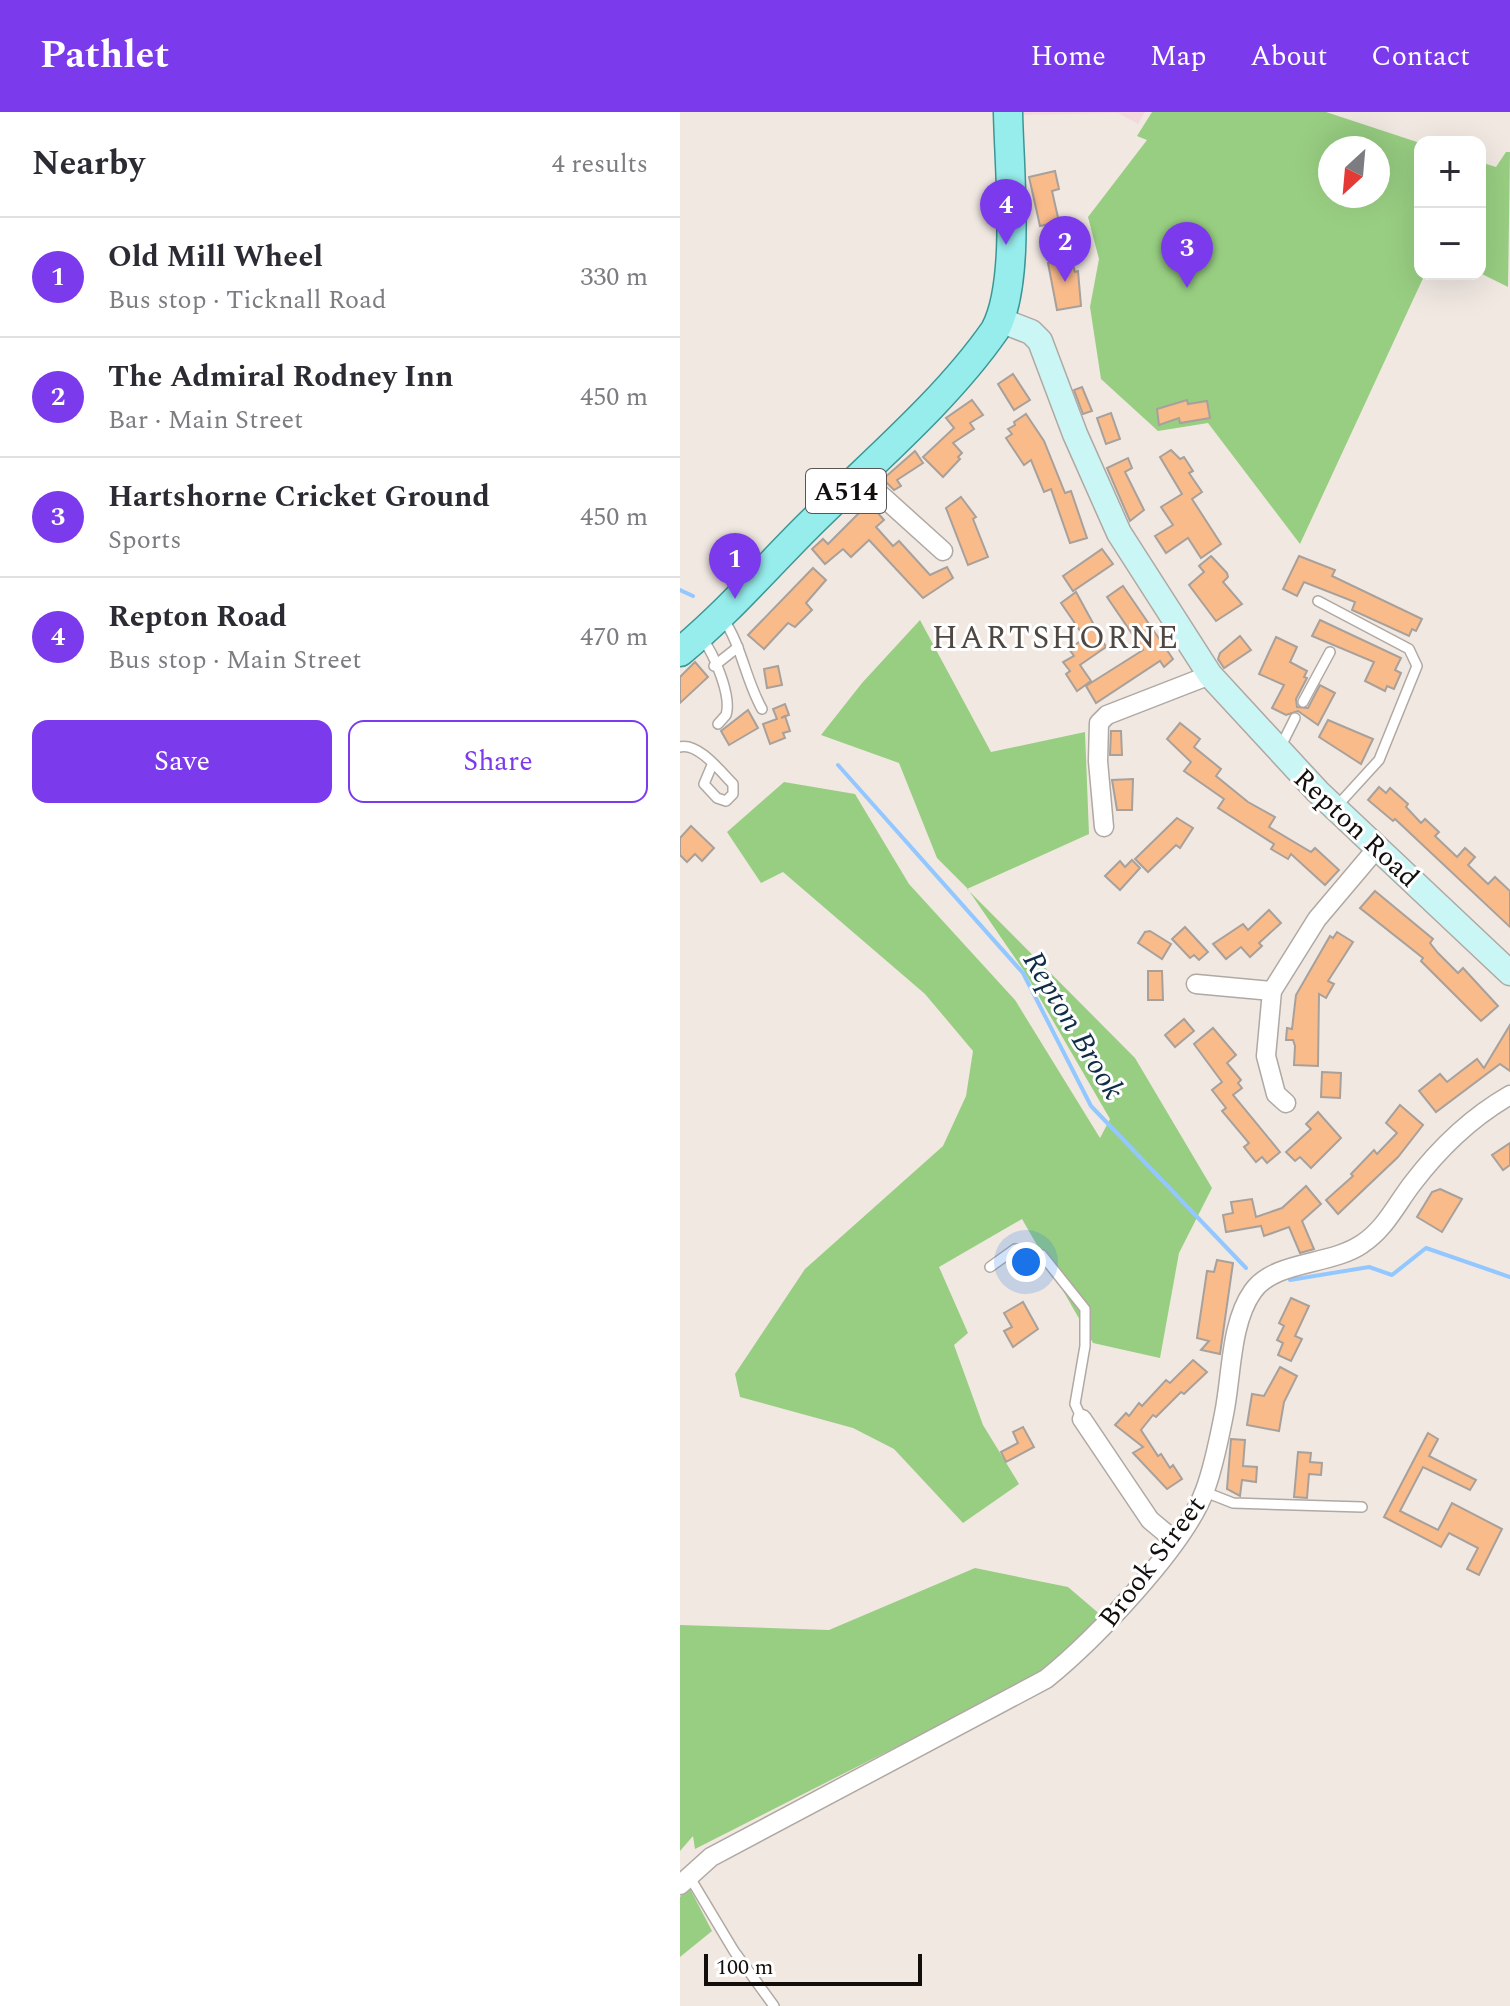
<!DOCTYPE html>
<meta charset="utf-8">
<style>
body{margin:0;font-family:Spectral,serif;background:#f7f7f7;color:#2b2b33}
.controls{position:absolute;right:24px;top:24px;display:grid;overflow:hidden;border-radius:16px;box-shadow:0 8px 32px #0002}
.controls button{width:72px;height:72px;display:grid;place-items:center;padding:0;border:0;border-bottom:2px solid #e1e1e2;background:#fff;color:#2b2b33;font:40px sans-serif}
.compass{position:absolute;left:638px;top:24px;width:72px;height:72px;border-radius:50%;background:#fff;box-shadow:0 8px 32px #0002;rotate:206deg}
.scale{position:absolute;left:24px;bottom:20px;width:218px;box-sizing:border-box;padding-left:8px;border:4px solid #110e0c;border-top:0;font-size:22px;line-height:28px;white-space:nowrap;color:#110e0c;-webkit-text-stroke:6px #fff;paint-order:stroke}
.you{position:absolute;left:346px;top:1150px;width:28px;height:28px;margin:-20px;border:6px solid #fff;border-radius:50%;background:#1a73e8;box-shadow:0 0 0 12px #1a73e833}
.badge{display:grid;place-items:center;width:52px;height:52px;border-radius:50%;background:#7c3aed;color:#fff;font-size:26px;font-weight:700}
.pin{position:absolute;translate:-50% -66px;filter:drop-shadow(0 2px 4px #0008)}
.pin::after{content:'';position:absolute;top:42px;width:28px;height:24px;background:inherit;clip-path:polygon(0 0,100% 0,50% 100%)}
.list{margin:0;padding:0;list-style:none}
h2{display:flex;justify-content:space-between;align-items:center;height:104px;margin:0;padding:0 32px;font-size:34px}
h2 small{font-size:26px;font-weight:400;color:#7c7c81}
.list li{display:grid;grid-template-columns:52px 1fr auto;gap:24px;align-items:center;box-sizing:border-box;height:120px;padding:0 32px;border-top:2px solid #e1e1e2}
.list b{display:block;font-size:30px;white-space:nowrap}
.list p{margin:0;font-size:26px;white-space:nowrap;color:#7c7c81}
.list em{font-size:26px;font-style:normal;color:#7c7c81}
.actions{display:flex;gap:16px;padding:24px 32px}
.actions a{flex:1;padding:18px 0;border:2px solid #7c3aed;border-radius:16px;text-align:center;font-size:28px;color:#7c3aed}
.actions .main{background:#7c3aed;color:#fff}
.map{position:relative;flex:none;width:830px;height:1894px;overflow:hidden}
header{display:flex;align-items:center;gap:48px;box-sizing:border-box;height:112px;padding:0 40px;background:#7c3aed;color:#fff}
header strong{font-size:38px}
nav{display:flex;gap:44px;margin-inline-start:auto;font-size:28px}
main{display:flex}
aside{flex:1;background:#fff}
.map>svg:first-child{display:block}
.education{fill:#f3d8dc}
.green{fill:#98ce82;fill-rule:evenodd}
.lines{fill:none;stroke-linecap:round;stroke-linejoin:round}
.stream{stroke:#92c8ff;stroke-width:4}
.building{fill:#fabb8b;stroke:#a8a09a;stroke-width:2}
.lane-casing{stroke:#b0a8a2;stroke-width:12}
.street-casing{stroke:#b0a8a2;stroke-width:21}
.secondary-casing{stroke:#b0a8a2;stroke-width:27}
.primary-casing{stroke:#3a9795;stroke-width:31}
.lane{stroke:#fff;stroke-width:9}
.street{stroke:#fff;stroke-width:18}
.secondary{stroke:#caf6f5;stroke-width:24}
.primary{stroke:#96edec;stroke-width:28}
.labels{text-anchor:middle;stroke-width:6;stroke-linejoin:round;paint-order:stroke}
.shield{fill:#fff;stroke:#585655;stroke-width:2}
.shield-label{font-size:26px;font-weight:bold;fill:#110e0c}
.street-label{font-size:28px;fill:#110e0c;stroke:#fff}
.water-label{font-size:30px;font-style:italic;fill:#102d48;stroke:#fff}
.quarter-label{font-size:32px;letter-spacing:2px;fill:#4e4742;stroke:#fff}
</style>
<header>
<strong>Pathlet</strong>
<nav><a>Home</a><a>Map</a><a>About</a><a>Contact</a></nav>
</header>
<main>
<aside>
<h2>Nearby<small>4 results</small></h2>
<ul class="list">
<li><span class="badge">1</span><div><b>Old Mill Wheel</b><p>Bus stop · Ticknall Road</p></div><em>330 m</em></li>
<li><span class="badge">2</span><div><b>The Admiral Rodney Inn</b><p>Bar · Main Street</p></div><em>450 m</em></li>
<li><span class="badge">3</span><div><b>Hartshorne Cricket Ground</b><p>Sports</p></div><em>450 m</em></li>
<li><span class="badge">4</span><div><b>Repton Road</b><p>Bus stop · Main Street</p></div><em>470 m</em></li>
</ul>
<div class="actions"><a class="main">Save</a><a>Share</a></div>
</aside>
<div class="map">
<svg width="830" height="1894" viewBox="0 0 830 1894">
<rect width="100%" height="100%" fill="#f1e8e2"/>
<path class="education" d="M341,0H465L458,12L438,1L341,3Z"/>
<g class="green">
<path d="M472,0H646L740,31V162H745L620,432L528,311L478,319L421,267L410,195L419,147L408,105L467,28L457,24ZM650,36H698V84H650Z"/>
<path d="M826,40H830L828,175L800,161V50L816,55Z"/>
<path d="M240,508L311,640L405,620L409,722L287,777L455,946L532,1076L499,1141L480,1246L413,1231L342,1107L259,1155L288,1221L274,1233L303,1313L339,1372L283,1411L214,1337L173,1316L60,1285L55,1262L125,1157L263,1034L286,984L293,939L245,882L103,760L81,771L47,720L104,670L175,682L229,772L335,888L420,1026L430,1007L344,859L287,776L257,746L219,651L141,623L182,571Z"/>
<path d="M295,1456L388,1475L422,1504L358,1563L15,1737L13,1724L0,1739V1513L149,1518Z"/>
<path d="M9,1775L32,1819L0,1845V1785Z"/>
</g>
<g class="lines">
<g class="stream">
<path d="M0,478L13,484"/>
<path d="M158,653L343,861L411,994L566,1156"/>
<path d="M610,1168L689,1155L712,1163L746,1136L830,1165"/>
</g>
</g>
<g class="building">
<path d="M375,59L379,77L372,79L379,110L360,114L349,65Z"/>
<path d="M382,148L383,155L393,153L395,160L398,159L401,194L377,198L368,151Z"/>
<path d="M333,262L350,288L334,298L318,272Z"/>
<path d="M402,275L412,299L403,302L394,278Z"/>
<path d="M292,288L303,303L290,311L294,317L273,331L282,341L278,345L280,347L263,365L243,345L274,316L266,306Z"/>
<path d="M507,288L508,292L527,289L530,306L500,311L499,306L479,313L477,297Z"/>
<path d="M431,301L440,327L426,332L417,306Z"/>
<path d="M346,302L364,329L385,381L391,379L407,426L390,431L371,377L364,380L351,348L344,353L326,326L332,322L328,317L335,313L334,310Z"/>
<path d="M491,338L500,347L504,345L513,359L509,361L522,380L512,387L541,432L521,446L508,426L486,441L475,424L493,413L481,395L502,382L480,345Z"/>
<path d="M235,339L243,351L217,368L221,374L214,378L203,367Z"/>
<path d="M448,346L452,356L445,360L464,398L450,409L427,356Z"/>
<path d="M281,385L296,405L293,407L308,445L288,453L266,396Z"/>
<path d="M189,391L204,408L196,415L213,434L219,429L250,463L267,455L273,466L243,486L189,428L171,445L163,437L145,452L132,437L143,427L148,432Z"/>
<path d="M422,437L433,452L393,479L383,464Z"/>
<path d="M531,444L547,461L548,465L543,470L562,492L536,509L509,473L524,460L519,454Z"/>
<path d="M619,444L655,458L652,464L742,507L736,519L732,517L729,524L672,498L675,490L624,470L617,484L603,477Z"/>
<path d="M133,456L146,468L126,491L132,498L115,515L108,511L84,537L68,523Z"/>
<path d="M443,474L493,547L484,555L480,549L416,591L406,574L463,538L427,485Z"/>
<path d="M396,480L426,535L400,553L411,569L397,579L386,562L390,559L383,550L394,544L389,537L405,526L381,491Z"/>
<path d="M640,508L721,546L715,558L721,561L714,577L707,574L705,579L685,569L694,550L632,524Z"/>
<path d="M560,524L571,538L544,556L538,547L540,541Z"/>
<path d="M596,525L617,535L610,550L627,559L624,565L627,566L616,587L617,595L628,596L640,573L655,581L638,613L618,599L606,603L592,596L604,573L579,562Z"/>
<path d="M15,550L28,565L0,591V565Z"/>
<path d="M98,554L102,573L87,576L84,557Z"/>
<path d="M105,592L109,603L101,606L105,604L110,619L103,621L105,626L90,632L83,612L97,607L93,597Z"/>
<path d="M68,598L78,616L49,633L41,619Z"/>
<path d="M648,608L693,627L681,652L639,625Z"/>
<path d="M500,611L520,627L514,635L541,657L536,664L568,690L595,705L589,715L631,740L635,736L659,758L645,773L611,742L608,747L591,737L594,732L538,696L544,687L504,659L511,650L487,627Z"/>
<path d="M431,619H441L442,643H430Z"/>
<path d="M453,667L452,698H437L432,668Z"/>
<path d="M699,675L706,681L710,676L728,692L726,695L741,711L745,707L759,720L755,724L777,745L785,736L795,745L788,753L808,772L815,765L830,779V815L715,707L713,709L688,688Z"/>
<path d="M497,706L513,716L500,736L496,733L468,760L455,747Z"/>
<path d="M11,714L34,736L22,749L15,742L7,750L0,743V726Z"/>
<path d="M452,748L460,756L440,778L425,764L440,749L445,755Z"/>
<path d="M695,779L753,827L750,831L758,841L778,861L783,856L818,894L801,909L741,849L743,846L680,796Z"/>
<path d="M589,798L601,811L579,831L582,834L570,845L561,835L546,847L533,832L563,812L568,818Z"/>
<path d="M505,815L528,840L519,848L514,843L510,846L492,827Z"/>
<path d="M470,819L491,832L482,847L458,831L465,820Z"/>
<path d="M657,820L673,830L648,869L654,872L646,886L639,882L638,954L614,953L615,934L613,928H606L607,916L612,917L616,883L650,824L653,826Z"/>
<path d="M468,859H482L483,888H468Z"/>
<path d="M504,907L514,919L495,935L485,923Z"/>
<path d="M830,913V959L820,952L756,1000L739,979L760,962L767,970L797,947L804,956Z"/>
<path d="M533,916L556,943L547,951L561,968L558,971L562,976L553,983L600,1040L587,1051L582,1045L576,1050L564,1035L569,1031L542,999L546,996L532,978L542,970L514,932Z"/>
<path d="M642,960L661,961L660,986L641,985Z"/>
<path d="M720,993L743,1013L718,1045L658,1102L646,1088L673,1064L671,1062L694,1038L697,1042L717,1021L706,1011Z"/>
<path d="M638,1000L661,1026L631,1056L620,1045L615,1049L606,1040L631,1017L626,1012Z"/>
<path d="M830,1031V1053L823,1058L812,1043Z"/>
<path d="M626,1074L641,1092L622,1109L634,1137L620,1141L609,1115L584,1124L581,1114L546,1120L543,1103L553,1101L551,1090L572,1087L576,1105L602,1096Z"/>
<path d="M760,1077L782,1087L762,1120L737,1105L752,1080Z"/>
<path d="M537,1148L553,1151L540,1242L521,1238L529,1229L517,1226L527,1159L534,1160Z"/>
<path d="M611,1186L629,1194L615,1224L622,1227L611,1249L598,1243L603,1231L597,1228L604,1214L599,1211Z"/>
<path d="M343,1190L358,1217L333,1235L324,1219L332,1215L324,1201Z"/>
<path d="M513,1248L527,1260L504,1282L501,1280L476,1305L473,1303L461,1318L478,1344L481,1342L490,1356L493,1353L502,1367L487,1377L453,1341L463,1335L435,1313L446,1301L449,1304L459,1291L462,1294L486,1268L490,1271Z"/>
<path d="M600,1255L617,1264L604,1290L599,1319L567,1313L572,1282L584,1284Z"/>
<path d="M343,1315L354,1335L326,1350L321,1340L338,1331L333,1320Z"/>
<path d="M748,1321L758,1327L749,1344L796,1368L790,1378L743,1355L720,1399L758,1418L772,1391L822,1417L799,1463L787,1457L798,1436L769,1421L761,1435L704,1405Z"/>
<path d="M551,1327L565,1328L563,1354L577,1355L576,1370L562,1368L560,1384L547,1377Z"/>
<path d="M618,1340L631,1341L630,1350L642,1351L641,1363L629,1362L627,1386L614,1385Z"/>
</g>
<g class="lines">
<defs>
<g id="lane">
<path d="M638,489L729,537L737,554L699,648L657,694"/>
<path d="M42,505C62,533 65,567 82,597"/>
<path d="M22,526C34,542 52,584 46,603L38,612"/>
<path d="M34,554L58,535"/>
<path d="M623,590L650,540"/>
<path d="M0,635C18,630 41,660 53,672V682L46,689L37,686L24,672L32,653"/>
<path d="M600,636L615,606"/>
<path d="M310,1155L335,1137L362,1143L405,1197V1234L395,1292L402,1307"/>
<path d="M525,1380L553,1391L682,1395"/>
<path d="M9,1764L54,1839L94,1894"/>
</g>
<g id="street">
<path d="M181,365L263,439"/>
<path d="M424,715L418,649L419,611L427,603L530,563"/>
<path d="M516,872L592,879"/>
<path d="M606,991L596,982L586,944L592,879L637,807L697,736"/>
<path d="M402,1307L470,1408L494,1428"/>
<path d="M0,1773L31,1745L366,1567C413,1529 505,1434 525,1378C534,1354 539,1327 544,1302C552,1263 550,1211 573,1179C595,1148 650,1154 682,1132C705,1117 716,1093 732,1072C760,1035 790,1006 830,983"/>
</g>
<path id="secondary" d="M320,208L351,220L360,229L395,322L439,421L530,563L638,680L830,861"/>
<path id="primary" d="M0,540C46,502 84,458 126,416C188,354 265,290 315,218C341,170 329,57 328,0"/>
</defs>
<use href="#lane" class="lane-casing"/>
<use href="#street" class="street-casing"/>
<use href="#secondary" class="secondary-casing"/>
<use href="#primary" class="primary-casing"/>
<use href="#lane" class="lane"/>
<use href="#street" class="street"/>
<use href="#secondary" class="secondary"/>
<use href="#primary" class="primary"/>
</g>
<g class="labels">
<rect class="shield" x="126" y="357" width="80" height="44" rx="6"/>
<g class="shield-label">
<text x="166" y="388">A514</text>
</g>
<g class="street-label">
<text transform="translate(677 715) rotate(43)" y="10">Repton Road</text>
<text transform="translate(471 1449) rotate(-53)" y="10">Brook Street</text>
</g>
<g class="water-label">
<text transform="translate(394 913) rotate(59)" y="10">Repton Brook</text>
</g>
<g class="quarter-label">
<text x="376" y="536">HARTSHORNE</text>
</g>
</g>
</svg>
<div class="controls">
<button>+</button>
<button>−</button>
</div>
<svg class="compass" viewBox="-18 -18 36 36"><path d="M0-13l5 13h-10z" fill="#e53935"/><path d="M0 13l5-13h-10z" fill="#7c7c81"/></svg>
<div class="scale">100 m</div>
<div class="you"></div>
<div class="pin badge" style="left:55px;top:487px">1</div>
<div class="pin badge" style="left:385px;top:170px">2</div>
<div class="pin badge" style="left:507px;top:176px">3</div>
<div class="pin badge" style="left:326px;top:133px">4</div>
</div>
</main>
